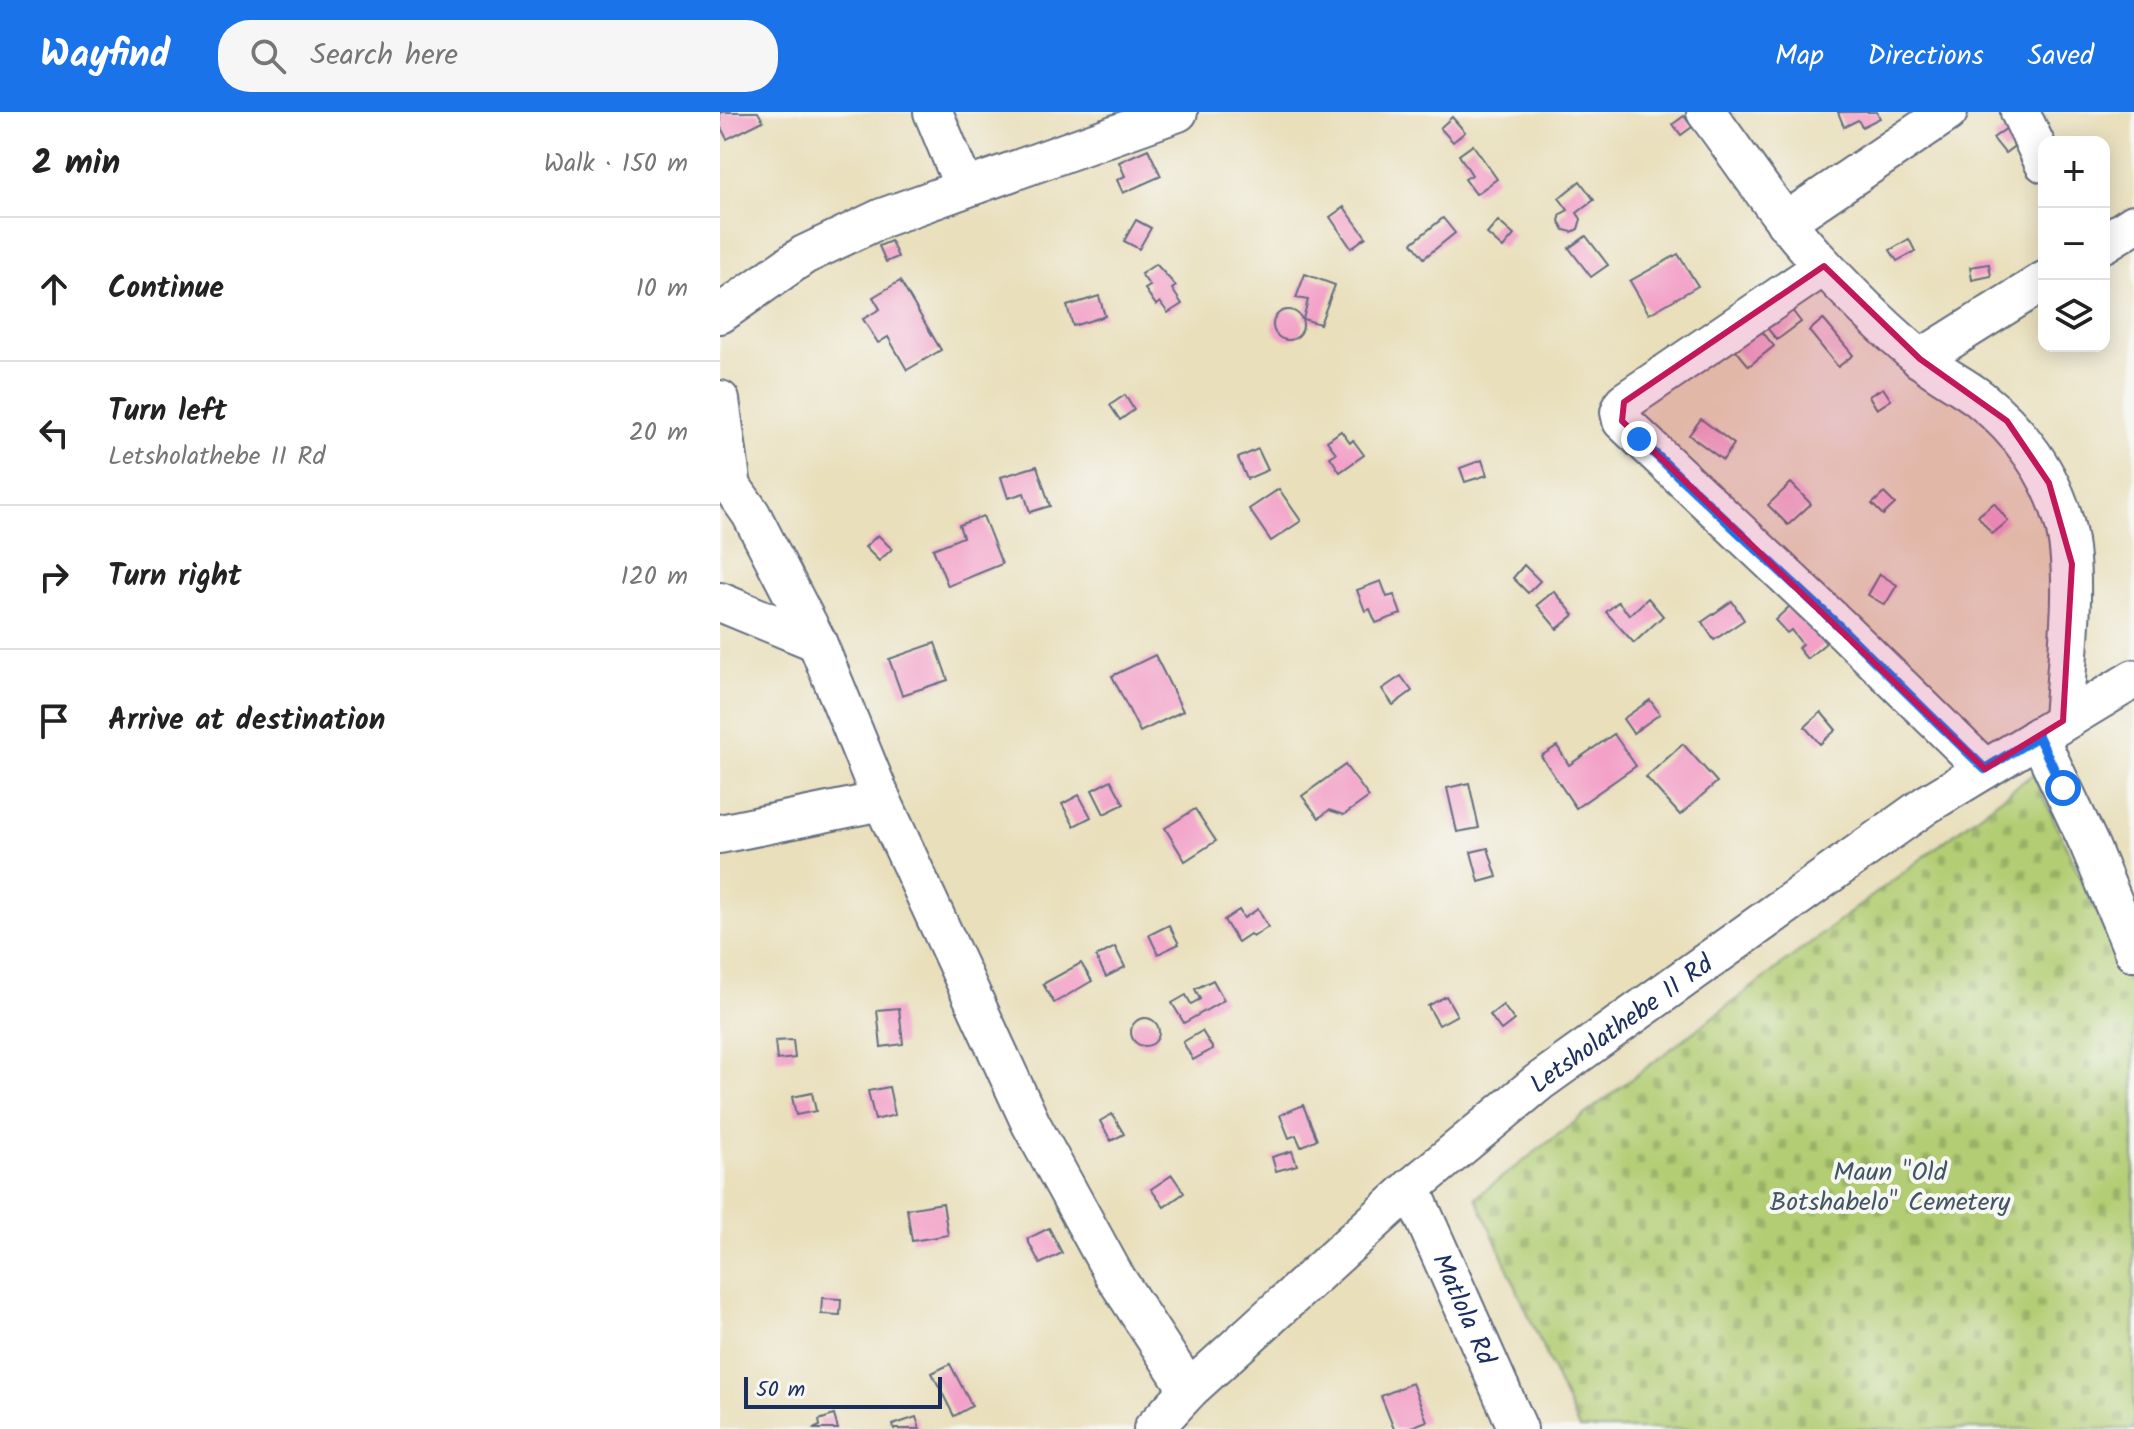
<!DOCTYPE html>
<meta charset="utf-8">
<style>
body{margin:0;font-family:Kalam,sans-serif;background:#f6f6f6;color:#222}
.controls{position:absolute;right:24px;top:24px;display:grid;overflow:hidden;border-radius:16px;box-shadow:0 4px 20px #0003}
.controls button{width:72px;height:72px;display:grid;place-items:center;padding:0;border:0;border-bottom:2px solid #e0e0e0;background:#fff;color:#222;font:40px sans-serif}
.scale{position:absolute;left:24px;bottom:20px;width:198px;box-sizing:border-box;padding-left:8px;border:4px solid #1b2f5e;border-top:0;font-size:22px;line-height:28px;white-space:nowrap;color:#1b2f5e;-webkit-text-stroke:6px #f6f6f2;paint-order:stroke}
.stop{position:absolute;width:24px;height:24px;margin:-18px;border:6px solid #1a73e8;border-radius:50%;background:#fff}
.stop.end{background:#1a73e8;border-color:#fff;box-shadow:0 2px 8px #0008}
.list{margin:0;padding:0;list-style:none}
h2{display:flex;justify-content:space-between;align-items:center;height:104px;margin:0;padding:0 32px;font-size:34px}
h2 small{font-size:26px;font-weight:400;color:#767676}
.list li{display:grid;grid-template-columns:52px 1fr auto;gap:24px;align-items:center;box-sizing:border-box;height:144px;padding:0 32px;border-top:2px solid #e0e0e0}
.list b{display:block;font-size:30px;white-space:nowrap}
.list p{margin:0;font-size:26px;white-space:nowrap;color:#767676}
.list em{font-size:26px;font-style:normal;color:#767676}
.icon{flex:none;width:44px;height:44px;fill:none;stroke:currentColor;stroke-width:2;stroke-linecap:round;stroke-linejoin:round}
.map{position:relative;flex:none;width:1414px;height:1317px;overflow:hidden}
header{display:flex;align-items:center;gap:48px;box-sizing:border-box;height:112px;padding:0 40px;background:#1a73e8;color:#fff}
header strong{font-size:38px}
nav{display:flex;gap:44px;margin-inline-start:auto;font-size:28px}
.search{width:560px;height:72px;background:#f6f6f6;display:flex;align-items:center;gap:20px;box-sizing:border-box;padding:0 28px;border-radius:32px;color:#767676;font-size:30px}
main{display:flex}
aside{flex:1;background:#fff}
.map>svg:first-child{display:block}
.cemetery{fill:url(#cemetery-stones);stroke:#667e68;stroke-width:2}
.building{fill:#f3a1c8}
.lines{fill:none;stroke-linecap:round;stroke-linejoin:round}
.minor-casing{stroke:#636d7f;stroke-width:42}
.minor{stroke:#fff;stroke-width:38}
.route{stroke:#1a73e8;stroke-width:10}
.marked{fill:#c2185b;fill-opacity:0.2;stroke:#c2185b;stroke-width:6;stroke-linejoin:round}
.labels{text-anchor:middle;stroke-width:8;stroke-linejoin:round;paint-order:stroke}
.street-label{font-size:26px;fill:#1b2f5e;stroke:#f6f6f2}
.park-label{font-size:26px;fill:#415663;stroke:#f6f6f2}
</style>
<header>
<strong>Wayfind</strong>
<div class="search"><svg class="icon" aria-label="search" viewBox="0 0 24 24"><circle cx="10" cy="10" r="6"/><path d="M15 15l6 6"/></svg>Search here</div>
<nav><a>Map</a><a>Directions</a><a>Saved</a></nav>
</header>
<main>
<aside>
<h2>2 min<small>Walk · 150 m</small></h2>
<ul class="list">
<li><svg class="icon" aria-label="ahead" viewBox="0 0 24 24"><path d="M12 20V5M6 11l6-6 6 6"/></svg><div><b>Continue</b></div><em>10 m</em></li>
<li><svg class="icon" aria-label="left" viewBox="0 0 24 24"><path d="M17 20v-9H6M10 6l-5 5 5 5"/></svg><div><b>Turn left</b><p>Letsholathebe II Rd</p></div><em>20 m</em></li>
<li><svg class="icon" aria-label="right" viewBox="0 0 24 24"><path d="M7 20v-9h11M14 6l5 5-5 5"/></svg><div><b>Turn right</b></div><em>120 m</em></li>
<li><svg class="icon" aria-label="arrive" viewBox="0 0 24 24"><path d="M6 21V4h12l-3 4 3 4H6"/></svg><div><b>Arrive at destination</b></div></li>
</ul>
</aside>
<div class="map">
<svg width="1414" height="1317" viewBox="0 0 1414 1317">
<defs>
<pattern id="cemetery-stones" width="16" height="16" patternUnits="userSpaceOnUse" patternTransform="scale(2)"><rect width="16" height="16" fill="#b2cd73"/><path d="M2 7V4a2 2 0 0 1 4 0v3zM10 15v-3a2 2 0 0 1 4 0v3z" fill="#98b066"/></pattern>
</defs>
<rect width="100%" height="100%" fill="#f6f6f2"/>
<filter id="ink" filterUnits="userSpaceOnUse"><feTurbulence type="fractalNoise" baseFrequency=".0125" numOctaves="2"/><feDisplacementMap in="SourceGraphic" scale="16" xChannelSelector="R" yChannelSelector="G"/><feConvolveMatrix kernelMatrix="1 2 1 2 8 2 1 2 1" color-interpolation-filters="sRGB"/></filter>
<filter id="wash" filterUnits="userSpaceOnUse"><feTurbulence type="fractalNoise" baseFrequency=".006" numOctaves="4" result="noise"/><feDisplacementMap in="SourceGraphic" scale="32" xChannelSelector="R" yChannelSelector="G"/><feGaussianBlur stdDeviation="1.8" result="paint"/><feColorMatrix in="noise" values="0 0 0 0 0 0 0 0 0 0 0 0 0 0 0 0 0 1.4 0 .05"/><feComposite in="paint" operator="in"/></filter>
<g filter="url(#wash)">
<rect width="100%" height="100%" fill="#e9dfbb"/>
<path class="cemetery" d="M1313,662L1414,882V1317H859L756,1085Z"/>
<g id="blocks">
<g class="building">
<path d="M0,0H38L43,9L7,27L0,14Z"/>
<path d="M1118,0H1157L1160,6L1142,15L1138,8L1124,15Z"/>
<path d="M964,4L972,15L961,23L953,12Z"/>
<path d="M732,5L745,20L733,30L720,16Z"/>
<path d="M1297,9L1308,24L1285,41L1273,26Z"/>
<path d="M753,33L777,67L756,82L745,67L752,63L739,43Z"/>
<path d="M428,37L441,64L403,81L397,68L405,64L399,50Z"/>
<path d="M860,69L874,88L857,101L861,107L858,117L852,120L844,118L839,109L841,102L848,98L839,86Z"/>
<path d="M624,95L646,125L631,136L610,105Z"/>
<path d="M723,106L735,121L704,146L692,131Z"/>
<path d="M416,108L431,116L419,137L404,129Z"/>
<path d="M778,109L794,123L783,136L767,122Z"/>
<path d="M866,124L888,153L871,165L849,136Z"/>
<path d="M1189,127L1195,139L1177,149L1170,138Z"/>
<path d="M171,129L178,145L166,150L159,134Z"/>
<path d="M958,142L978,174L929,202L910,169Z"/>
<path d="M436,152L456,174L452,177L462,192L448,201L440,190L436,193L425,177L430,174L421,162Z"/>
<path d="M1269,152L1271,164L1252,168L1250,155Z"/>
<path d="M585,162L615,173L600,212L583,207L588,188L576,186Z"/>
<path d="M180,169L221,238L187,258L168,225L158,231L143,207L160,197L153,185Z"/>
<path d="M379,184L385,204L353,214L347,194Z"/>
<path d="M1071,197L1081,210L1057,228L1047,216Z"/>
<circle cx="568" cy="213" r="15"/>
<path d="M1103,207L1133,243L1118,255L1089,219Z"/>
<path d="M1040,217L1054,234L1029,254L1015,237Z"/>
<path d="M1163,276L1171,288L1157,297L1149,284Z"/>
<path d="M405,283L414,298L400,308L390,293Z"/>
<path d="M981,307L1014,332L1003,348L969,323Z"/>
<path d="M621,319L630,331L633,328L644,343L620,360L610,345L616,341L607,329Z"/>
<path d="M538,337L548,358L527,367L518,346Z"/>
<path d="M762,348L767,363L745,370L740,356Z"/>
<path d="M317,354L330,394L310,400L304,381L288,386L281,365Z"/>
<path d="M1071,371L1091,392L1068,413L1048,393Z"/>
<path d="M559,377L581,409L551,429L529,397Z"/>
<path d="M1164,381L1175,392L1163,403L1152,392Z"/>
<path d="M1274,391L1288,409L1272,422L1258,404Z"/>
<path d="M263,404L282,452L228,474L213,437L243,425L239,413Z"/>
<path d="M158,423L172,437L159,449L145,435Z"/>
<path d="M804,453L820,469L808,481L793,466Z"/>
<path d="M1160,462L1177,473L1165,493L1148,483Z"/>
<path d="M661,469L667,485L674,483L681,502L656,511L650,497L645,499L637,478Z"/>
<path d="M834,479L854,503L837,517L817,493Z"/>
<path d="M928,486L943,504L914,531L886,500L898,490L910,503Z"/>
<path d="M1012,489L1024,508L994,528L982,510Z"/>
<path d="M1070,494L1080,505L1086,501L1097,513L1093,516L1106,531L1087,547L1078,536L1082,532L1071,518L1067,521L1055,508Z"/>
<path d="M215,531L228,568L182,583L169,547Z"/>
<path d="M435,543L463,599L420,620L392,564Z"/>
<path d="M681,564L692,579L673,593L662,577Z"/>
<path d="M930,588L940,602L913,621L903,607Z"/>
<path d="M1101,600L1116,618L1100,632L1085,615Z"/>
<path d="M894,622L916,654L856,696L821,644L837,634L849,653Z"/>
<path d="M963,632L997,670L960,703L926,665Z"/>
<path d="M625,653L649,685L624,703L609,698L599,706L582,684Z"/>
<path d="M391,668L404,692L384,702L372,678Z"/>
<path d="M749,671L759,716L737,720L727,676Z"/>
<path d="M359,683L371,705L354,714L342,692Z"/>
<path d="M475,697L496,729L465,749L445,716Z"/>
<path d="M768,736L777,765L759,770L751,740Z"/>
<path d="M538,797L548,815L533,825L530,822L518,830L504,808L519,798L524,806Z"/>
<path d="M449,813L459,832L438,842L429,823Z"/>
<path d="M395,835L405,855L386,865L376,845Z"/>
<path d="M361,851L372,869L334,891L323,872Z"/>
<path d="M493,868L504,888L464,911L452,891L466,883L471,892L480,887L475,877Z"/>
<path d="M726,884L737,903L719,913L708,894Z"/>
<path d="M783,893L794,908L781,918L770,903Z"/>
<path d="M179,896L183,932L161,935L157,898Z"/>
<circle cx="425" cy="920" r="14"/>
<path d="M482,919L493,937L473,948L463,930Z"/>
<path d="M73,928L75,946L57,948L55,929Z"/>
<path d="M169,975L175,1003L155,1008L148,979Z"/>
<path d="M92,981L96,999L76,1003L72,985Z"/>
<path d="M583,993L597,1027L581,1035L576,1023L569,1026L560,1003Z"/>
<path d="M392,1002L404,1022L391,1029L380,1009Z"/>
<path d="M572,1039L577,1053L556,1059L552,1045Z"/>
<path d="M452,1063L464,1081L444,1095L431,1077Z"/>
<path d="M223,1091L228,1123L192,1129L187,1097Z"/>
<path d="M329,1116L342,1141L320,1152L307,1127Z"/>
<path d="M102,1186L121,1187L120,1203L101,1202Z"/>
<path d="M230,1252L252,1294L234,1304L212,1261Z"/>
<path d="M692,1271L707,1309L686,1317H674L661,1284Z"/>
<path d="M114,1303L118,1317H93L100,1314L99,1308Z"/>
<path d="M196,1305L200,1317H174L173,1313Z"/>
</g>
</g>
</g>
<g filter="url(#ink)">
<use href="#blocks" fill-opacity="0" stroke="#636d7f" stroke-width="2"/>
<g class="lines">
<defs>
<g id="minor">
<path d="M213,0L244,75"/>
<path d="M986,0C1025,52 1059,107 1104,154C1132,184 1168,220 1200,246C1218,262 1241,272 1260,287C1299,318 1331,361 1344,410C1359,465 1346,550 1343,609"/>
<path d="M1300,0L1324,51"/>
<path d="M1065,110L1228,0"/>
<path d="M1384,131L1414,112"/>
<path d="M1104,154L904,290L900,300L902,309L1121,516L1265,657"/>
<path d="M0,202L84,143L162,106L458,0"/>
<path d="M1200,247L1324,169"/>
<path d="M0,288L12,376"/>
<path d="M0,358L31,402L97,530L162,689L311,1012L394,1163L469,1278"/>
<path d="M0,490L97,530"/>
<path d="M1318,624L1369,732L1414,840"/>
<path d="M0,722L162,689"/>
<path id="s1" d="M691,1076L798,1317"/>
<path id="s2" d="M433,1317L469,1278L691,1076L819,970L1206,693L1414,567"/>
</g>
</defs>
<use href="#minor" class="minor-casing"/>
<use href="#minor" class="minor"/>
</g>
</g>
<g class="lines" filter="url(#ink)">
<path class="route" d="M919,327L1121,516L1265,657L1318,624L1343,676"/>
</g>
<path class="marked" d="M1104,154L1200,247L1287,309L1329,371L1352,452L1343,609L1265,657L902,309L904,290Z"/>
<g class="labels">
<g class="street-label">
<text dy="9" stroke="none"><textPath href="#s2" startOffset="620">Letsholathebe II Rd</textPath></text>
<text dy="9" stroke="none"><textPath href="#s1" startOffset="132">Matlola Rd</textPath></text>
</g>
<g class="park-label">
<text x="1170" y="1068">Maun "Old<tspan x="1170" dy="30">Botshabelo" Cemetery</tspan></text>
</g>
</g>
</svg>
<div class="controls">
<button>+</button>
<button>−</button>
<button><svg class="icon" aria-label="layers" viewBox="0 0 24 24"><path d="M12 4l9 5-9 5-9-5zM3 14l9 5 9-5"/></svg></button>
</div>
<div class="scale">50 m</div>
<div class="stop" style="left:1343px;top:676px"></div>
<div class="stop end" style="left:919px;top:327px"></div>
</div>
</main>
